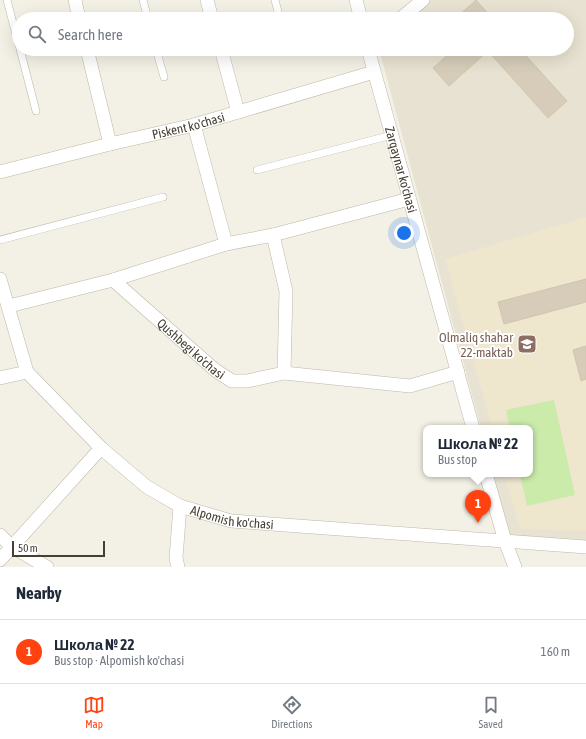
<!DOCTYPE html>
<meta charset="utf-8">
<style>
body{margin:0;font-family:"Asap Condensed",sans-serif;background:#f6f6f7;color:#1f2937}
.scale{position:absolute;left:12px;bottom:10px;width:93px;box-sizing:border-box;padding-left:4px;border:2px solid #464034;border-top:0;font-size:11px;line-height:14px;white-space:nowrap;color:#464034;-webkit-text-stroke:3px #fff;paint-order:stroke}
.you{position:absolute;left:404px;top:233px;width:14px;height:14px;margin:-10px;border:3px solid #fff;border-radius:50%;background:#1a73e8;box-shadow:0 0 0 6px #1a73e833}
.badge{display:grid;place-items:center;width:26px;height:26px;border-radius:50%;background:#ff4210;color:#fff;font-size:13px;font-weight:700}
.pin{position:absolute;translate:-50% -33px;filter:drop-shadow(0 1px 2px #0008)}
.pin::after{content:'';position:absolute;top:21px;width:14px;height:12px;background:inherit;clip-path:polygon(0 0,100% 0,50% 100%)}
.popup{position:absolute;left:423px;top:425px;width:110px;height:52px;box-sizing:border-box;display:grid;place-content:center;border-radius:8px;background:#fff;filter:drop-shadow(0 1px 3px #0005);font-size:13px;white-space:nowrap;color:#747a83}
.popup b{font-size:15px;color:#1f2937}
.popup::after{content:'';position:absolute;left:50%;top:100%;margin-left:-8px;border:8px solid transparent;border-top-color:#fff}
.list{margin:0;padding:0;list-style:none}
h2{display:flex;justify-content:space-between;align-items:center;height:52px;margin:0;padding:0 16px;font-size:17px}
h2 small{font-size:13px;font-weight:400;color:#747a83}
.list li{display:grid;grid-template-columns:26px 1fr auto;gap:12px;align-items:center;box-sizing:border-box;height:64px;padding:0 16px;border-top:1px solid #e0e1e3}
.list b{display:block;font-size:15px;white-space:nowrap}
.list p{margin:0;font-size:13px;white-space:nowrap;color:#747a83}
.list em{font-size:13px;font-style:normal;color:#747a83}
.icon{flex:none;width:22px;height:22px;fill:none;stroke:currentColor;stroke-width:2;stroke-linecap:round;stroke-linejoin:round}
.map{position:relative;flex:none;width:586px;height:567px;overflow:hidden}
.search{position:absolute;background:#fff;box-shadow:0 4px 16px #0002;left:12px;right:12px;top:12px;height:44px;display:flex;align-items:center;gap:10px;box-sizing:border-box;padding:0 14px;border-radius:22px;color:#747a83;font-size:15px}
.sheet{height:116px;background:#fff}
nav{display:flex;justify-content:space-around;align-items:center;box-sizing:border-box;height:56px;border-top:1px solid #e0e1e3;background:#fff;font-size:11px;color:#747a83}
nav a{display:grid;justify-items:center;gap:2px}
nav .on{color:#ff4210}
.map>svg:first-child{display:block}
.residential{fill:#e8e2d2}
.education{fill:#eee6cd}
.green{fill:#caebaa}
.building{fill:#d6ccb9;stroke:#d1c5ac}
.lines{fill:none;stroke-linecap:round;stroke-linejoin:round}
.lane-casing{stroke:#bfb8a7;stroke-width:8}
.street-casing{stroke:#bfb8a7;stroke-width:14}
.lane{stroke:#fff;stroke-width:7}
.street{stroke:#fff;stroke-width:13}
.labels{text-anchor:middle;stroke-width:4;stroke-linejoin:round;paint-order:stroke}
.street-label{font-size:13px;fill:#464034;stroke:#fff}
.education-label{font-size:13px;fill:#785e54;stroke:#fff;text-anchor:end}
</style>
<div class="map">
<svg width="586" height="567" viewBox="0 0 586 567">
<rect width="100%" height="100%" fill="#f3f0e5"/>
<path class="residential" d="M423,0H586V547L511,542L493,474H530V428H481L379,49H567V19H397Z"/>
<path class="education" d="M586,217V531L520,529L504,474H530V428H492L445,259Z"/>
<path class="green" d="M554,400L575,495L527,506L520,474H530V428H510L506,410Z"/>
<g class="building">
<path d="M476,0L493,19H459L457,17Z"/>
<path d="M454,49H464L467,53L471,49H520L567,101L548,118L488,51L449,86L433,68Z"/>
<path d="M586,279V302L504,324L498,302Z"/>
<path d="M586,346V379L581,381L573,350Z"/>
</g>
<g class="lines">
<defs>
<g id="lane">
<path d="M7,0L19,46"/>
<path d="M143,0L148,19"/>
<path d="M275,0L280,19"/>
<path d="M20,49L36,111"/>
<path d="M156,49L164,77"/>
<path d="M288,49L289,51"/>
<path d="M257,170L392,135"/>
<path d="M0,240L163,197"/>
</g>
<g id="street">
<path d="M75,0L79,19"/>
<path d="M207,0L212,19"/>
<path d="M356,0L361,19"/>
<path d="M400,19L423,0"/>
<path d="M87,49L110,144"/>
<path d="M221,49L238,112"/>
<path id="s1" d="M368,49L473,428"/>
<path d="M194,125L226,244"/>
<path id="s2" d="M0,172L110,144L194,125L374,72"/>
<path d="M273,235L286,291L284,373"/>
<path id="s3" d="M0,279L27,372L101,448L147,487L180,506L231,521L586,547"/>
<path id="s4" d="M113,280L215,370L232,381H247L284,373L410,386L458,372"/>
<path d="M9,306L113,280L226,244L273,235L409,199"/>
<path d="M0,378L27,372"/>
<path d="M486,474L505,541L515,567"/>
<path d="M0,535L11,546L47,567"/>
<path d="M0,560L101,448"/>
<path d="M178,567L176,558L180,506"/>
</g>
</defs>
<use href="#lane" class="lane-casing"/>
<use href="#street" class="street-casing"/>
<use href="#lane" class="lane"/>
<use href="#street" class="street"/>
</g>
<defs>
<symbol id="school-square" viewBox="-11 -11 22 22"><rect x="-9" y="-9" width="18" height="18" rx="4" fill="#8d6e63" stroke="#fff"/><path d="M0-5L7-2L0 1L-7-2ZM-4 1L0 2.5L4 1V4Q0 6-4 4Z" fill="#fff"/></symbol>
</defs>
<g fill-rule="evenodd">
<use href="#school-square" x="516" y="333" width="22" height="22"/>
</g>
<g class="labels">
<g class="street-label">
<text dy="5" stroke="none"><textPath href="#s2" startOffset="194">Piskent ko'chasi</textPath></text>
<text dy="5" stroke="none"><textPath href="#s1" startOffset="125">Zarqaynar ko'chasi</textPath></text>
<text dy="5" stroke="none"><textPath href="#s4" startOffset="104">Qushbegi ko'chasi</textPath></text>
<text dy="5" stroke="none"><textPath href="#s3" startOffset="355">Alpomish ko'chasi</textPath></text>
</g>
<g class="education-label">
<text x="513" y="342">Olmaliq shahar<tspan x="513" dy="15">22-maktab</tspan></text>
</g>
</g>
</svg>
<div class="scale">50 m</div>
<div class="you"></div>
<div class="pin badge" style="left:478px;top:523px">1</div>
<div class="popup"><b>Школа № 22</b>Bus stop</div>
<div class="search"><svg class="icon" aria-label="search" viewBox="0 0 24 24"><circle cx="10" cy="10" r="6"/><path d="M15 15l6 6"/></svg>Search here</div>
</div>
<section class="sheet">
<h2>Nearby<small></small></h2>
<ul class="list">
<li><span class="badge">1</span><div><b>Школа № 22</b><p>Bus stop · Alpomish ko'chasi</p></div><em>160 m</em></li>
</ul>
</section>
<nav>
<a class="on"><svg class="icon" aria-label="map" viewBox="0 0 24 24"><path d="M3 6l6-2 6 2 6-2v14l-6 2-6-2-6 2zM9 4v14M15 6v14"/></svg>Map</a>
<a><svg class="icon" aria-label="directions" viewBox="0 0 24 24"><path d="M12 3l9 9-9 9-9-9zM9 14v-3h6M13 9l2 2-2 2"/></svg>Directions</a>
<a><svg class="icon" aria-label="saved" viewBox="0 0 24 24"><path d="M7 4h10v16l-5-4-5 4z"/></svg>Saved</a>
</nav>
